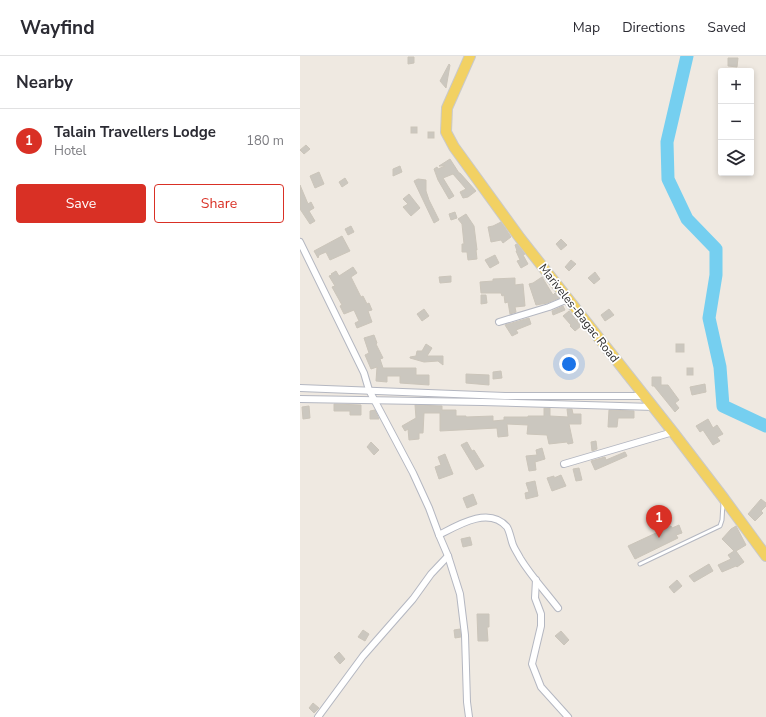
<!DOCTYPE html>
<meta charset="utf-8">
<style>
body{margin:0;font-family:"Nunito Sans",sans-serif;background:#f7f7f7;color:#2b2b33}
.controls{position:absolute;right:12px;top:12px;display:grid;overflow:hidden;border-radius:4px;box-shadow:0 2px 6px #0003}
.controls button{width:36px;height:36px;display:grid;place-items:center;padding:0;border:0;border-bottom:1px solid #e1e1e2;background:#fff;color:#2b2b33;font:20px sans-serif}
.you{position:absolute;left:269px;top:308px;width:14px;height:14px;margin:-10px;border:3px solid #fff;border-radius:50%;background:#1a73e8;box-shadow:0 0 0 6px #1a73e833}
.badge{display:grid;place-items:center;width:26px;height:26px;border-radius:50%;background:#d93025;color:#fff;font-size:13px;font-weight:700}
.pin{position:absolute;translate:-50% -33px;filter:drop-shadow(0 1px 2px #0008)}
.pin::after{content:'';position:absolute;top:21px;width:14px;height:12px;background:inherit;clip-path:polygon(0 0,100% 0,50% 100%)}
.list{margin:0;padding:0;list-style:none}
h2{display:flex;justify-content:space-between;align-items:center;height:52px;margin:0;padding:0 16px;font-size:17px}
h2 small{font-size:13px;font-weight:400;color:#7c7c81}
.list li{display:grid;grid-template-columns:26px 1fr auto;gap:12px;align-items:center;box-sizing:border-box;height:64px;padding:0 16px;border-top:1px solid #e1e1e2}
.list b{display:block;font-size:15px;white-space:nowrap}
.list p{margin:0;font-size:13px;white-space:nowrap;color:#7c7c81}
.list em{font-size:13px;font-style:normal;color:#7c7c81}
.actions{display:flex;gap:8px;padding:12px 16px}
.actions a{flex:1;padding:9px 0;border:1px solid #d93025;border-radius:4px;text-align:center;font-size:14px;color:#d93025}
.actions .main{background:#d93025;color:#fff}
.icon{flex:none;width:22px;height:22px;fill:none;stroke:currentColor;stroke-width:2;stroke-linecap:round;stroke-linejoin:round}
.map{position:relative;flex:none;width:466px;height:661px;overflow:hidden}
header{display:flex;align-items:center;gap:24px;box-sizing:border-box;height:56px;padding:0 20px;background:#fff;border-bottom:1px solid #e1e1e2}
header strong{font-size:19px}
nav{display:flex;gap:22px;margin-inline-start:auto;font-size:14px}
main{display:flex}
aside{flex:1;background:#fff}
.map>svg:first-child{display:block}
.lines{fill:none;stroke-linecap:round;stroke-linejoin:round}
.river{stroke:#75cff0;stroke-width:13}
.building{fill:#cbc7bf;stroke:#cbc5ba}
.lane-casing{stroke:#b4b7c1;stroke-width:5}
.street-casing{stroke:#b4b7c1;stroke-width:8}
.primary-casing{stroke:#c9c9c9;stroke-width:12}
.lane{stroke:#fff;stroke-width:3}
.street{stroke:#fff;stroke-width:6}
.primary{stroke:#f2d163;stroke-width:10}
.labels{text-anchor:middle;stroke-width:3.5;stroke-linejoin:round;paint-order:stroke}
.street-label{font-size:12px;fill:#2e2e2e;stroke:#fff}
</style>
<header>
<strong>Wayfind</strong>
<nav><a>Map</a><a>Directions</a><a>Saved</a></nav>
</header>
<main>
<aside>
<h2>Nearby<small></small></h2>
<ul class="list">
<li><span class="badge">1</span><div><b>Talain Travellers Lodge</b><p>Hotel</p></div><em>180 m</em></li>
</ul>
<div class="actions"><a class="main">Save</a><a>Share</a></div>
</aside>
<div class="map">
<svg width="466" height="661" viewBox="0 0 466 661">
<rect width="100%" height="100%" fill="#efe9e1"/>
<g class="lines">
<path class="river" d="M387,0L367,86L368,123L387,163L416,193V219L409,262L420,311L423,350L466,370"/>
</g>
<g class="building">
<path d="M108,1H114V7L108,8Z"/>
<path d="M428,2H438L437,11L428,10Z"/>
<path d="M149,8L150,9L146,32L140,25Z"/>
<rect x="111" y="71" width="6" height="6"/>
<rect x="128" y="76" width="6" height="6"/>
<path d="M6,89L10,93L4,98L0,94Z"/>
<path d="M150,103L159,117H160L176,135L168,141L163,142L160,136L166,133L153,118L143,122L154,140L149,143L138,124L134,113L137,111L138,113L145,110H139Z"/>
<path d="M100,110L102,116L93,120V113Z"/>
<path d="M19,116L24,128L15,132L10,120Z"/>
<path d="M45,122L48,127L42,131L39,126Z"/>
<path d="M118,123L126,124V135L129,144L139,164L134,167L114,125Z"/>
<path d="M0,129L8,148L11,146L14,152L9,155L15,165L10,168L0,153Z"/>
<path d="M109,138L120,152L111,160L103,151L108,148L103,143Z"/>
<path d="M155,156L157,162L151,164L149,158Z"/>
<path d="M166,158L174,170L177,194H176L177,203L168,204L167,196H162V188H164L162,168L158,163Z"/>
<path d="M201,166L211,181L203,187L201,184L191,186L188,171L193,170Z"/>
<path d="M51,170L54,176L48,179L45,173Z"/>
<path d="M42,180L50,195L30,204L26,196L19,199L18,202L14,195Z"/>
<path d="M261,183L267,189L261,194L256,188Z"/>
<path d="M217,188L225,198L223,199L228,208L221,212L217,205L220,204L216,195H217L215,189Z"/>
<path d="M195,199L199,207L190,212L185,204Z"/>
<path d="M271,204L276,208L269,215L265,211Z"/>
<path d="M53,211L57,217L51,221L61,241L63,240L67,248L69,247L72,254L68,255L72,266L57,272L55,267L59,265L54,254L44,258L40,250L42,249L32,231L35,230L29,220L32,219L31,218L36,215L39,220Z"/>
<path d="M295,216L300,223L294,228L288,222Z"/>
<path d="M151,220V226L140,227L139,221Z"/>
<path d="M242,221L253,239L255,237L259,242L247,247L236,249L229,228L233,227Z"/>
<path d="M215,222V229L223,228L225,250L215,251L216,256L210,258L208,246L205,247L204,239L202,240L201,237H181L180,226L193,225V223Z"/>
<path d="M181,239H186L187,247L181,248Z"/>
<path d="M263,250L265,254L253,259L252,255Z"/>
<path d="M124,253L129,260L122,265L117,258Z"/>
<path d="M309,253L314,259L305,265L301,259Z"/>
<path d="M269,255L281,270L275,275L270,270L271,269L263,260Z"/>
<path d="M229,262L231,268L216,274L218,277L212,280L205,269Z"/>
<path d="M74,279L77,287L76,288L83,302L80,303L83,312H116V319H129V329L100,327V320H87V326L76,325L77,311L71,313L65,299L69,297L64,282Z"/>
<path d="M126,288L132,292L127,300H143V309L138,305L124,306L110,302V301L116,300L117,295H122Z"/>
<rect x="376" y="288" width="8" height="8"/>
<rect x="387" y="312" width="6" height="7"/>
<path d="M201,315L202,322L193,323V316Z"/>
<path d="M166,318L189,319V329L166,327Z"/>
<path d="M352,321H361V329H368L379,344L375,347L379,352L375,356L354,330H352Z"/>
<path d="M405,328L406,336L392,339L390,331Z"/>
<path d="M34,348L61,349V359H50V355H34Z"/>
<path d="M115,349L142,350V354H156V360H166V361L193,360V365L204,364V361H228V360H244V352H250V360L268,361L267,353H272L273,358H281V368H269L273,387L268,388L267,386L249,388L247,379L227,378L228,369L207,368L208,380L198,381L197,372L140,375V357H124L123,377H119V383L109,384L108,373L105,375L102,370L116,362Z"/>
<path d="M9,350L10,362L3,363L2,351Z"/>
<path d="M75,354L79,363H70V355Z"/>
<path d="M309,354L334,355V362H318L317,371H308Z"/>
<path d="M408,363L413,372L417,369L423,378L417,381L420,385L413,389L403,374L400,376L396,370Z"/>
<path d="M296,385L297,393L292,395L291,386Z"/>
<path d="M71,386L79,394L74,399L67,391Z"/>
<path d="M167,386L172,395L174,394L184,410L176,414L161,389Z"/>
<path d="M242,392L245,403L235,406L236,414L229,415L226,400L237,399L236,394Z"/>
<path d="M325,396L327,400L295,414L291,405L305,401L306,404Z"/>
<path d="M145,398L153,418L139,423L135,411L141,409L138,401Z"/>
<path d="M279,412L282,424L276,425L273,413Z"/>
<path d="M261,419L266,430L252,435L247,422L254,420V422Z"/>
<path d="M235,425L238,440L226,443L225,437L229,436L226,427Z"/>
<path d="M173,438L177,448L167,452L163,442Z"/>
<path d="M461,443L466,447V450L461,455L463,457L455,465L448,458Z"/>
<path d="M379,469L382,477L376,479L378,482L335,503L328,490L371,470L372,472Z"/>
<path d="M436,470L446,489L436,495L444,506L437,511L436,510L422,516L418,509L431,503L428,499L434,495L422,483L431,473Z"/>
<path d="M170,481L172,489L163,491L161,483Z"/>
<path d="M409,508L413,515L394,526L389,520Z"/>
<path d="M377,524L382,530L374,537L369,531Z"/>
<path d="M177,558H189V571H187L188,585H178Z"/>
<path d="M160,573L161,581L155,582L154,574Z"/>
<path d="M63,574L69,578L65,585L58,581Z"/>
<path d="M261,575L269,584L264,589L255,580Z"/>
<path d="M39,596L45,603L40,608L34,601Z"/>
<path d="M13,647L19,652L14,657L9,652Z"/>
</g>
<g class="lines">
<defs>
<path id="lane" d="M340,508L420,470L422,464L423,447"/>
<g id="street">
<path d="M0,186L64,317L69,334L113,417L129,452L139,479L148,500L160,538L165,579L167,646L169,661"/>
<path d="M199,266L249,251L268,243"/>
<path d="M0,332L205,340H345"/>
<path d="M0,343L182,346L354,351"/>
<path d="M264,408L373,376"/>
<path d="M139,479C158,469 189,450 207,471C210,476 211,484 213,489C215,494 218,498 220,502C231,520 245,535 258,552"/>
<path d="M236,524L235,542L241,558V570L232,608L241,631L268,661"/>
<path d="M18,661L63,600L113,543L131,518L148,500"/>
</g>
<path id="primary" d="M170,0L147,52L146,76L154,91L220,182L373,376L422,440L466,500"/>
</defs>
<use href="#lane" class="lane-casing"/>
<use href="#street" class="street-casing"/>
<use href="#primary" class="primary-casing"/>
<use href="#lane" class="lane"/>
<use href="#street" class="street"/>
<use href="#primary" class="primary"/>
</g>
<g class="labels">
<g class="street-label">
<text transform="translate(279 257) rotate(52)" y="4">Mariveles-Bagac Road</text>
</g>
</g>
</svg>
<div class="controls">
<button>+</button>
<button>−</button>
<button><svg class="icon" aria-label="layers" viewBox="0 0 24 24"><path d="M12 4l9 5-9 5-9-5zM3 14l9 5 9-5"/></svg></button>
</div>
<div class="you"></div>
<div class="pin badge" style="left:359px;top:482px">1</div>
</div>
</main>
